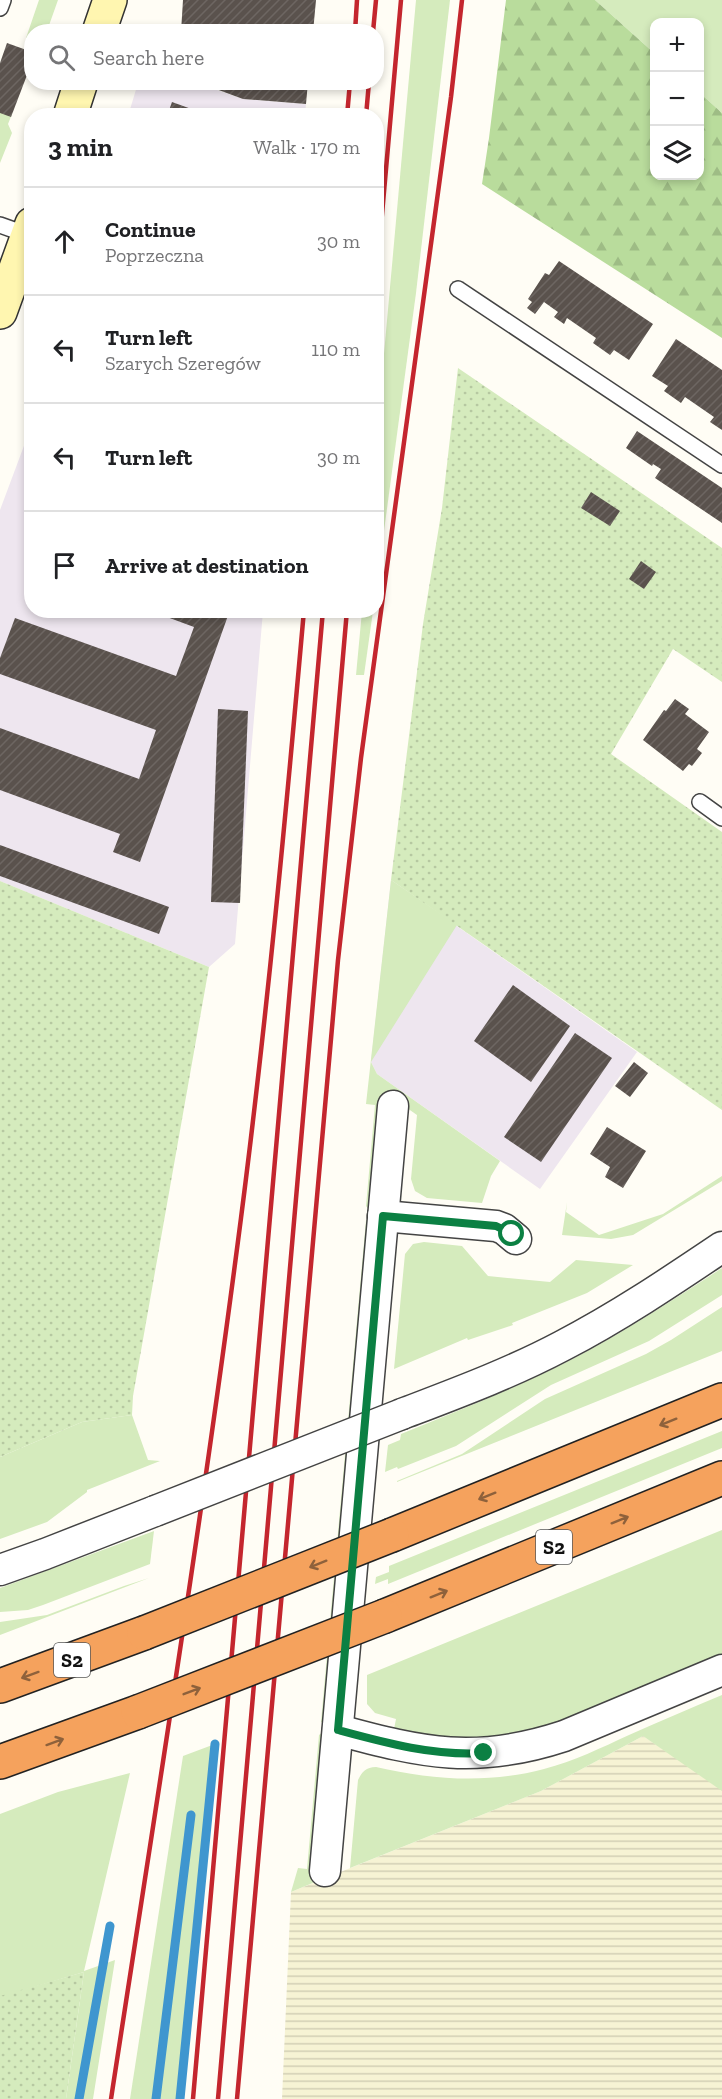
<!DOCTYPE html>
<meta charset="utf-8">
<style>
body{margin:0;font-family:"Zilla Slab",serif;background:#f2f2f2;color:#202124}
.controls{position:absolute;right:18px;top:18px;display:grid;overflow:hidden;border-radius:12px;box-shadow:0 3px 9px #0003}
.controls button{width:54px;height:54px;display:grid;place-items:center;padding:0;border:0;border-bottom:2px solid #e0e0e0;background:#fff;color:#202124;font:30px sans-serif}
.stop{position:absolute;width:18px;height:18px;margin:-14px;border:4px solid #0b8043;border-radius:50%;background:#fff}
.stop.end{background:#0b8043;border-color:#fff;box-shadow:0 2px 6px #0008}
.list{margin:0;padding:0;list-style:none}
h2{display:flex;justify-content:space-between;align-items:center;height:78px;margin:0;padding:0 24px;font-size:26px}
h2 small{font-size:20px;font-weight:400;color:#757577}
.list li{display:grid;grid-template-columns:39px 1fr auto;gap:18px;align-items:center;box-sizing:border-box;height:108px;padding:0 24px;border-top:2px solid #e0e0e0}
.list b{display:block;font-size:22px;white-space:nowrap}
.list p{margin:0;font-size:20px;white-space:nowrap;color:#757577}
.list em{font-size:20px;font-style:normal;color:#757577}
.icon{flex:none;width:33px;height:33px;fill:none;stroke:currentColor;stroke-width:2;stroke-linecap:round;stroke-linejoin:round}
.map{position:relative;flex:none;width:722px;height:2099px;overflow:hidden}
.search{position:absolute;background:#fff;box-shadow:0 3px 9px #0003;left:24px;top:24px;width:360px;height:66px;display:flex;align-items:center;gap:15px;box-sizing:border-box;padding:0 21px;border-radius:24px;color:#757577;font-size:22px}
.panel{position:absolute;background:#fff;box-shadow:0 3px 9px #0003;left:24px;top:108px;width:360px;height:510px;border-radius:24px}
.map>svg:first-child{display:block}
.industrial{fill:#eee6ef}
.farmland{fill:url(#farmland-rules)}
.grass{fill:#d5ebbd}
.forest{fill:url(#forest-firs)}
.garden{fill:url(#garden-dots)}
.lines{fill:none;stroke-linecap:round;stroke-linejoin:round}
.stream{stroke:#3f96cf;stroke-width:9}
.building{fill:url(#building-hatch)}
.lane-casing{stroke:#444;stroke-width:18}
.street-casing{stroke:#444;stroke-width:33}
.secondary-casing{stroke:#333;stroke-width:36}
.highway-casing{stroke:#222;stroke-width:36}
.lane{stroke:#fff;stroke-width:15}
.street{stroke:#fff;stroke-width:30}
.secondary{stroke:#fff6b0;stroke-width:33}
.highway{stroke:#f5a25d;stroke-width:33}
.rail{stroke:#c4262e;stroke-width:4.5}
.street-bridge-casing{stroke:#444;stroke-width:33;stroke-linecap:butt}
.highway-bridge-casing{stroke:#222;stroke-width:36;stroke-linecap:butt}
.street-bridge{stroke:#fff;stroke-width:30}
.highway-bridge{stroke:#f5a25d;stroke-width:33}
.oneway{stroke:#8e613b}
.route{stroke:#0b8043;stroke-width:8}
.labels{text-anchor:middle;stroke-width:6;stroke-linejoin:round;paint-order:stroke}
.shield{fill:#fff;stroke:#585858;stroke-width:1.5}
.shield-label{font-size:20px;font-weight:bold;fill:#111}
</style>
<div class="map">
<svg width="722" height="2099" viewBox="0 0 722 2099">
<defs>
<pattern id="farmland-rules" width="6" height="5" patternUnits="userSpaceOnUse" patternTransform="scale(1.5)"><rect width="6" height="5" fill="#f6f3d4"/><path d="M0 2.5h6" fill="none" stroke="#d2cfb5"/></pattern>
<pattern id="forest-firs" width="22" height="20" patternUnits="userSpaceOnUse" patternTransform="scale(1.5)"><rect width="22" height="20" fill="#b9dc9c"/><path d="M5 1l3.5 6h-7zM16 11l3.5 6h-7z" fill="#9ebc85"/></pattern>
<pattern id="garden-dots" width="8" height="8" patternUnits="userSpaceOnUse" patternTransform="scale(1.5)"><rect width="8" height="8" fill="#d5ebbd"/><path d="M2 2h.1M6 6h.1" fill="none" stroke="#b6c8a1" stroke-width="1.8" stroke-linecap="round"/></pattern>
<pattern id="building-hatch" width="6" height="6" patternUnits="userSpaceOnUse" patternTransform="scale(1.5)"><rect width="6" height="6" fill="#5a524d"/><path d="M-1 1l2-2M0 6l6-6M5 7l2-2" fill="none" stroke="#6d6662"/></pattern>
</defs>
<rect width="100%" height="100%" fill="#fffdf5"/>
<g class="industrial">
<path d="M138,83H197L243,99L306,104L305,115L128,116Z"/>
<path d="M31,427L32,610L263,611L235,944L209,967L0,881V510Z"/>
<path d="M391,880L637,1052L540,1189L377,1074L371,1062Z"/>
</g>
<path class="farmland" d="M643,1736L722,1789V2099H282L291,1892L541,1791Z"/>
<g class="grass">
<path d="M39,0H58L47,31L32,32L31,40L26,38Z"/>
<path d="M416,0H450L416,293L377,583V431Z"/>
<path d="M595,0H722V113L700,93V22H654V53Z"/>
<path d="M0,110L12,114L8,124L12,133L0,163Z"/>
<path d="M362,611H373L364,675H356Z"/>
<path d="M391,880L457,925L371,1062L377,1074L500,1161L491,1176L482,1203L427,1198L415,1191L411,1179L417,1115L407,1108L369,1210L366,1206L375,1105L366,1104Z"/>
<path d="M722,1176V1181L633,1235L611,1239L562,1235L567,1202L566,1212L599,1235L663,1214Z"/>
<path d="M366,1220H369L324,1723L321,1722Z"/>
<path d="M424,1242L462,1246L488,1276L550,1282L576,1260L633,1265L587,1293L512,1323L513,1325L468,1340L467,1338L394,1369L405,1254L413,1244Z"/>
<path d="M722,1268V1295L649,1341L551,1385L456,1446L398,1469L397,1467L385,1472L388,1445L400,1440L401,1434C453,1413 506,1392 557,1367C614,1339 668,1303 722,1268Z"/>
<path d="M722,1307V1351L397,1482V1481L462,1454L545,1399L646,1354L671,1340Z"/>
<path d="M132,1415L148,1460L160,1461L87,1490V1492L47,1522L0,1539V1457L82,1422Z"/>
<path d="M722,1431V1448L388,1584V1579L375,1584L376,1577L389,1572V1566Z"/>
<path d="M722,1530V1656C681,1673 640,1690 599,1706C572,1716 545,1729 516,1734C475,1741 434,1738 394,1729L396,1719L375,1713L367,1704V1675Z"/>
<path d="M154,1531L150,1564L43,1605L28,1610L0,1612V1588Z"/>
<path d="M149,1578L0,1635V1622L47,1615L124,1586Z"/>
<path d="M722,1695V1791L643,1736L541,1791L350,1868L358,1780C362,1772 366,1767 376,1767C432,1780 488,1784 544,1769C574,1761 601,1748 629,1735C660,1721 691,1708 722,1695Z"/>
<path d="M323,1732L339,1872L291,1892L298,1868L307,1869L319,1735Z"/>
<path d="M215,1744L180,2099H130L183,1756Z"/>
<path d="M130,1773L84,1971L115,1960L93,2099H66L84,1972L0,1997V1814L58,1792Z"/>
</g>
<path class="forest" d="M506,0H595L654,53V176H700V93L722,113V338L482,184L489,138Z"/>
<g class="garden">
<path d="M458,368L722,548V682L673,649L611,754L722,832V1110L391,880L423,624L442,508Z"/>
<path d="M0,881L209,967L133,1396L132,1415L82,1422L0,1457Z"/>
<path d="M84,1972L66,2099H0V1996Z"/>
</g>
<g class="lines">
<g class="stream">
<path d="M79,2099L110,1926"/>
<path d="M156,2099L191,1815"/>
<path d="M180,2099L215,1744"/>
</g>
</g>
<g class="building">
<path d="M183,0H316L313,32H181Z"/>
<path d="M7,43L32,52V62L11,117L0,113V63Z"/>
<path d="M197,82H308L306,104L243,99Z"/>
<path d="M172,102L208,115V116H167Z"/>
<path d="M559,261L653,324L629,360L614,350L610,355L593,343L596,338L567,318L564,324L554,317L558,312L544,302L535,314L527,308L532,302L528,299L545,273L549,275Z"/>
<path d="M676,339L722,370V430L710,422L714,417L685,397L681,403L664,391L668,386L652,376Z"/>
<path d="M637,431L722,488V523L655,478L661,469L653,464L652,466L626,448Z"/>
<path d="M591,492L620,511L610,526L581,508Z"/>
<path d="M641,561L656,572L644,589L629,579Z"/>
<path d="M148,610H230L140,862L113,852L120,834L0,790V728L139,779L156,730L0,674V658L15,618L176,676L194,627Z"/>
<path d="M675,699L689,709L685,714L709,732L697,749L702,753L692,766L689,764L683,771L643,740L664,710L666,711Z"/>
<path d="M218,709L248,711L240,903L211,902Z"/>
<path d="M0,845L169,907L159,934L0,876Z"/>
<path d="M513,985L570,1026L531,1082L474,1041Z"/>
<path d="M575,1033L612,1058L541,1162L504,1137Z"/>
<path d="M634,1062L648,1073L630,1097L615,1086Z"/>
<path d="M607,1127L646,1151L623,1188L605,1177L610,1167L590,1154Z"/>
</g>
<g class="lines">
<defs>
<g id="lane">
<path d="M0,8L3,0"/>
<path d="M0,225L28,235"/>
<path d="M458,289L722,465"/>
<path d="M700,802L722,818"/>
</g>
<g id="street">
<path d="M383,1216L496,1226L504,1229L516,1239"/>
<path d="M402,1414C457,1393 511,1373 562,1346C618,1317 670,1282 722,1247"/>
<path d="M0,1570L45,1554L155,1511"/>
<path d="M338,1730C423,1753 476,1765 564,1736L722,1670"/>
<path d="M325,1871L393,1106"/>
</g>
<g id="secondary">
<path d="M99,32L110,0"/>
<path d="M70,116L81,82"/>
<path d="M0,312L32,224"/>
</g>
<g id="highway">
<path d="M392,1535L722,1400"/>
<path d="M385,1616L722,1478"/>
<path d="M0,1686L144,1633"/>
<path d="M0,1762L138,1712"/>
</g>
</defs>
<use href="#lane" class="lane-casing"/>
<use href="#street" class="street-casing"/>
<use href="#secondary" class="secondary-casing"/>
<use href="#highway" class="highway-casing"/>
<use href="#lane" class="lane"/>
<use href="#street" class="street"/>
<use href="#secondary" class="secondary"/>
<use href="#highway" class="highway"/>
<g class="rail">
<path d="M355,32L357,0"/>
<path d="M373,32L376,0"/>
<path d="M347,116L350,82"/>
<path d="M366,116L369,82"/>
<path d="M376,282L401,0"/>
<path d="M111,2099C156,1806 203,1513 241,1218C267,1016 286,813 304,610"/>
<path d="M193,2099L323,610"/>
<path d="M218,2099L347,610"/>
<path d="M237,2099L338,960L361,758L451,97L462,0"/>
</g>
<defs>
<path id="street-bridge" d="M155,1511L402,1414"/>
<g id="highway-bridge">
<path d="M144,1633L392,1535"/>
<path d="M138,1712L385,1616"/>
</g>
</defs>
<use href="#street-bridge" class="street-bridge-casing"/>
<use href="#highway-bridge" class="highway-bridge-casing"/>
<use href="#street-bridge" class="street-bridge"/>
<use href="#highway-bridge" class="highway-bridge"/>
</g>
<defs><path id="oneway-shaft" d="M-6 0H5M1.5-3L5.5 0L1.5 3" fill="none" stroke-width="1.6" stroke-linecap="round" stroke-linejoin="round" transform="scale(1.5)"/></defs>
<g class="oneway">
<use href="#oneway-shaft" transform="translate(668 1422) rotate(158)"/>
<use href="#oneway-shaft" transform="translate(487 1496) rotate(158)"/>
<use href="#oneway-shaft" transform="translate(620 1520) rotate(-22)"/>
<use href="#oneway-shaft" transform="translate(318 1564) rotate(158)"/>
<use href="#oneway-shaft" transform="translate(439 1594) rotate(-22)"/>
<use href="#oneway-shaft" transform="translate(30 1675) rotate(160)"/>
<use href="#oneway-shaft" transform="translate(192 1691) rotate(-21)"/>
<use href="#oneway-shaft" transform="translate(55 1742) rotate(-20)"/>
</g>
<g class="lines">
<path class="route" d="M484,1753C433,1756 386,1743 338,1730L383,1216L496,1226L512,1234"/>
</g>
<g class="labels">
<g class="shield">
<rect x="536" y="1530" width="36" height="34" rx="4.5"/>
<rect x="54" y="1643" width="36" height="34" rx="4.5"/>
</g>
<g class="shield-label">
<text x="554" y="1554">S2</text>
<text x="72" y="1667">S2</text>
</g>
</g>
</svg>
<div class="controls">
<button>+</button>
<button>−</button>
<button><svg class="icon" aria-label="layers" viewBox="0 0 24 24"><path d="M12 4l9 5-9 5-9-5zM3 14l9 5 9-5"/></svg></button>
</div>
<div class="stop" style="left:512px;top:1234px"></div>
<div class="stop end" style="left:484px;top:1753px"></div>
<div class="search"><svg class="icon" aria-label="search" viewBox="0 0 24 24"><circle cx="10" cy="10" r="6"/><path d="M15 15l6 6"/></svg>Search here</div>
<section class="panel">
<h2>3 min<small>Walk · 170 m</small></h2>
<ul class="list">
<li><svg class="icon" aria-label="ahead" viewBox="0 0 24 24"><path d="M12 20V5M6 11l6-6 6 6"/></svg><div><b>Continue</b><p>Poprzeczna</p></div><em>30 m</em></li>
<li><svg class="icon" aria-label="left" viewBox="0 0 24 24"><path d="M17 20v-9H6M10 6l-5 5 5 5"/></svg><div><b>Turn left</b><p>Szarych Szeregów</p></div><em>110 m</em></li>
<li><svg class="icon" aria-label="left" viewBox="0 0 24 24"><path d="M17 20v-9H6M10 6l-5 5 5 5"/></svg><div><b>Turn left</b></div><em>30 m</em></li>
<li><svg class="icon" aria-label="arrive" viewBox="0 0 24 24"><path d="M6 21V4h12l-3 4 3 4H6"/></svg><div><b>Arrive at destination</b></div></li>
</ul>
</section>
</div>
